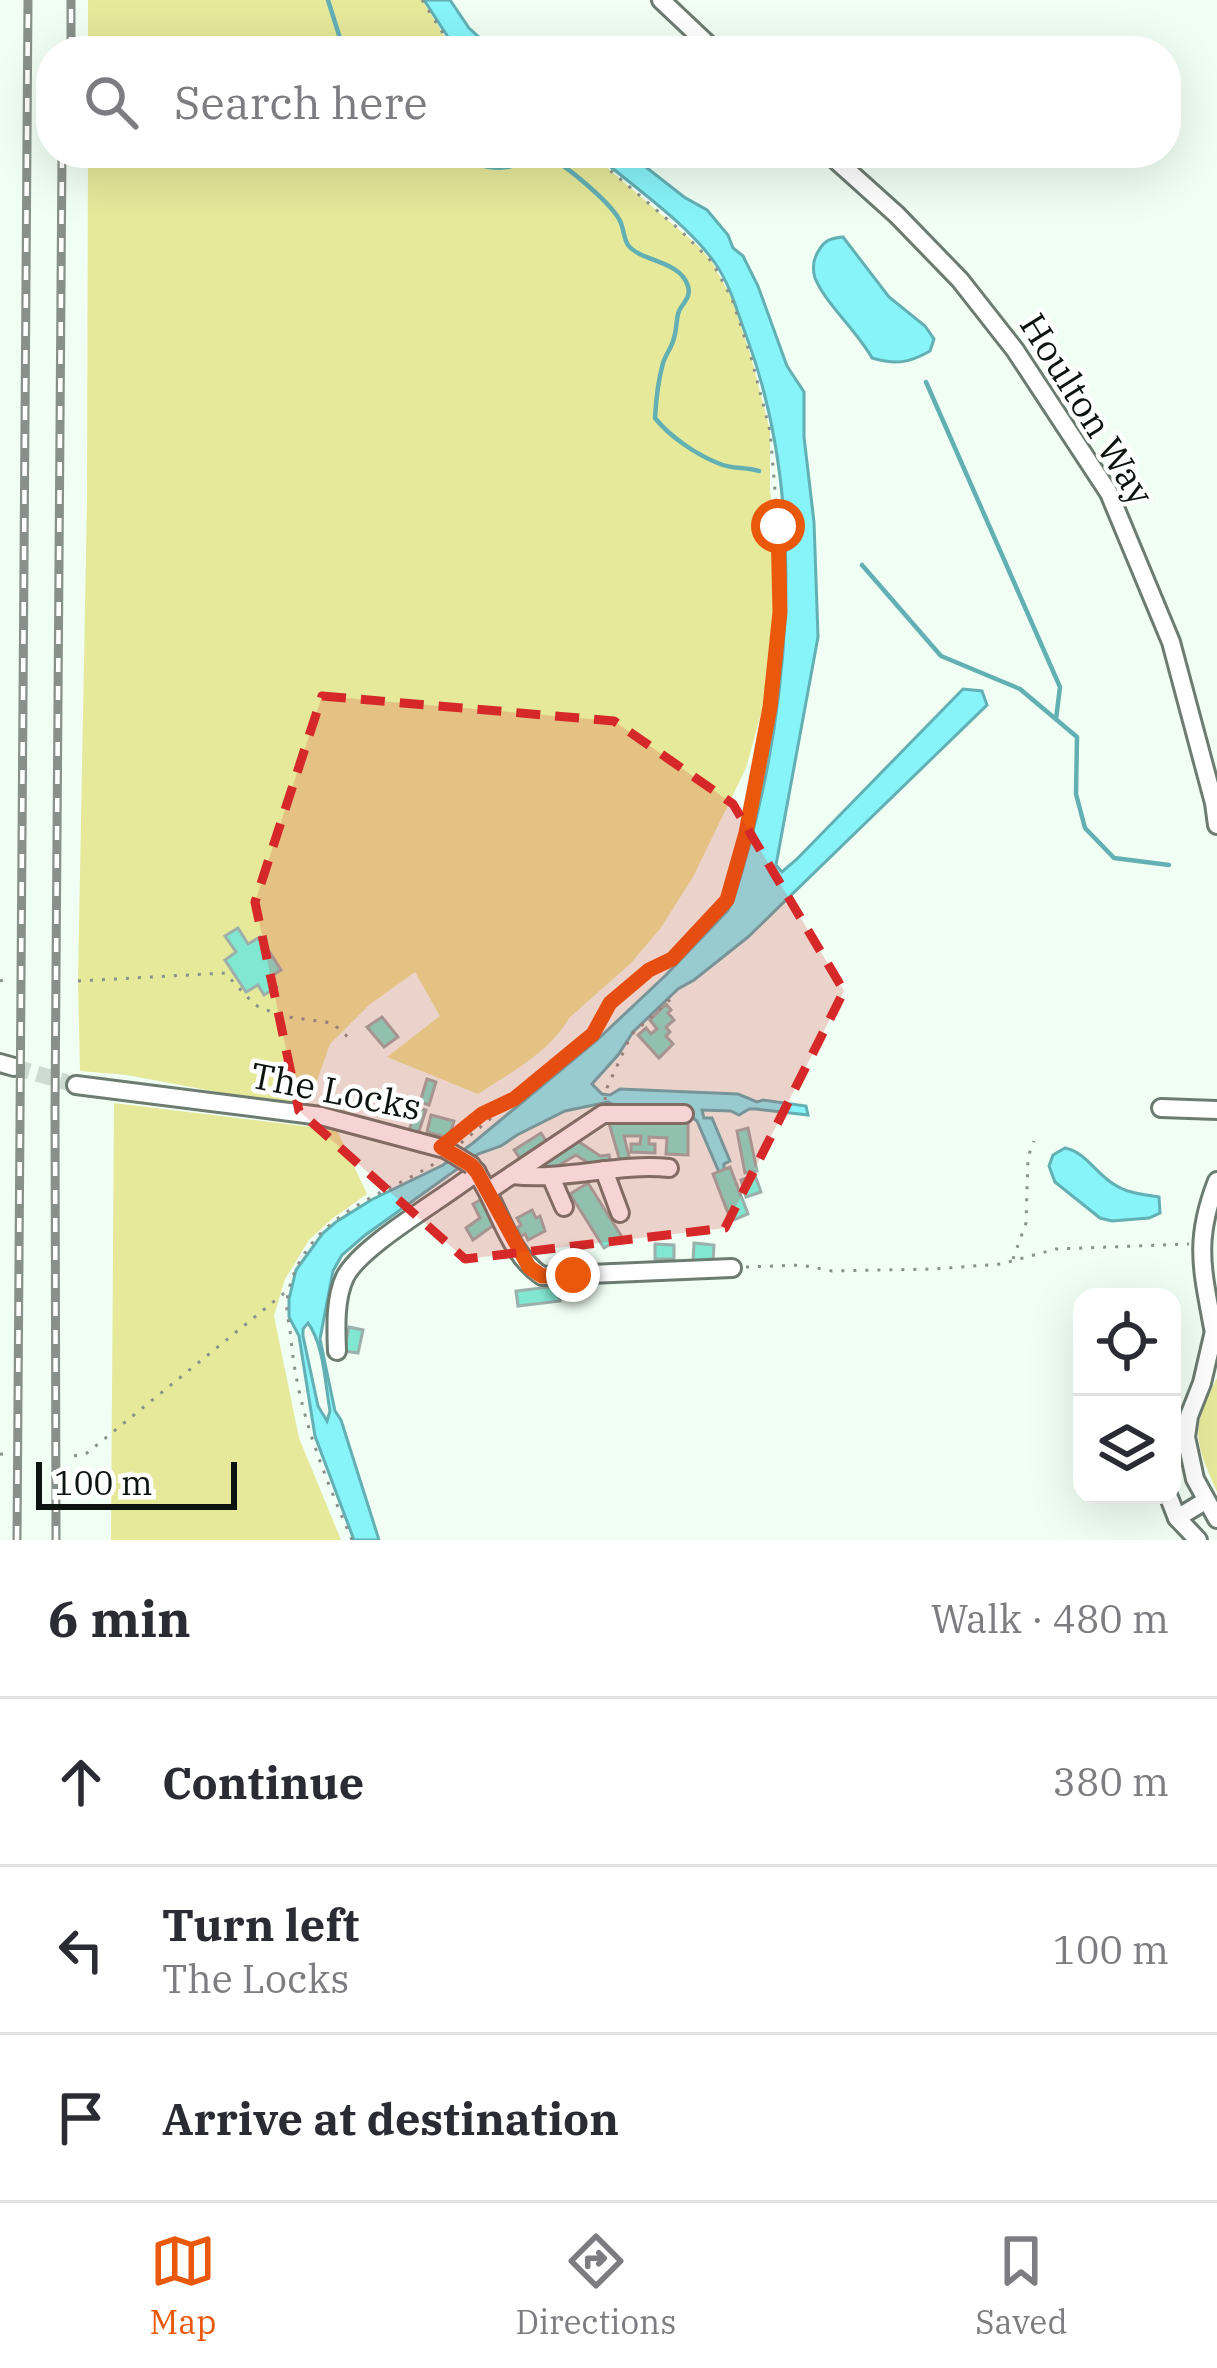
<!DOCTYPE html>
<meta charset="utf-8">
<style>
body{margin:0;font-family:"IBM Plex Serif",serif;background:#f2f2f3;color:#2b2b33}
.controls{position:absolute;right:36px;bottom:36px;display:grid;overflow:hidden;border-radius:24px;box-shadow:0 12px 48px #0002}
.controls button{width:108px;height:108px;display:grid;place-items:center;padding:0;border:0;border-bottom:3px solid #e1e1e2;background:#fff;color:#2b2b33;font:60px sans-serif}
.scale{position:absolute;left:36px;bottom:30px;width:201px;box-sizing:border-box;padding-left:12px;border:6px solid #0d130f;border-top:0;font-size:33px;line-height:42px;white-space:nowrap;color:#0d130f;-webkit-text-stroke:9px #fff;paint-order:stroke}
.stop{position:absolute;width:36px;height:36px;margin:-27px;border:9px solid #ea580c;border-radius:50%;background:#fff}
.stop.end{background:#ea580c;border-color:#fff;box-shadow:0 3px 12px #0008}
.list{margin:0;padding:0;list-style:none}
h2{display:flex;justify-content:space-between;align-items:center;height:156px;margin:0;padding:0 48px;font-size:51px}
h2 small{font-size:39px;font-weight:400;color:#7c7c81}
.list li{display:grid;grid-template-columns:78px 1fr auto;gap:36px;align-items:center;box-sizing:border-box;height:168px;padding:0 48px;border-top:3px solid #e1e1e2}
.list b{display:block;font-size:45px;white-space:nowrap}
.list p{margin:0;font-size:39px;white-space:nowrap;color:#7c7c81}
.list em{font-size:39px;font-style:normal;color:#7c7c81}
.icon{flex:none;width:66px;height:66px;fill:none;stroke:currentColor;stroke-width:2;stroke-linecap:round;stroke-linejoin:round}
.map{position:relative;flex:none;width:1217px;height:1540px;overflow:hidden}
.search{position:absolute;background:#fff;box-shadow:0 12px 48px #0002;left:36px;right:36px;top:36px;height:132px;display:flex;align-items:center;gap:30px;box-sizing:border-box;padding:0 42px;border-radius:48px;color:#7c7c81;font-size:45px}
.sheet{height:660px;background:#fff}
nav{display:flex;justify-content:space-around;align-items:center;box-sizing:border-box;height:168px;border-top:3px solid #e1e1e2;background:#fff;font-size:33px;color:#7c7c81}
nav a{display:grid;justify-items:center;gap:6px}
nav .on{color:#ea580c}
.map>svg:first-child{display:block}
.green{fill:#e6e99a}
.water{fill:#87f4fa;stroke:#62b0b4;stroke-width:3;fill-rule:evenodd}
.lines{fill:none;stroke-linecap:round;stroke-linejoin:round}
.stream{stroke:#62b0b4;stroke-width:4.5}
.building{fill:#81e7d0;stroke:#9bb0ab;stroke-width:3}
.minor-tunnel{stroke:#cedbd2;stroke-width:16;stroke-dasharray:16 8;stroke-linecap:butt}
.minor-casing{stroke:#6c7c71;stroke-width:22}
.path{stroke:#88928b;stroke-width:3;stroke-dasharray:3 9;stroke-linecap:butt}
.minor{stroke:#fff;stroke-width:16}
.rail-casing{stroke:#87918a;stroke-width:9}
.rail{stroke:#fff;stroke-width:4.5;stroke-dasharray:14;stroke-linecap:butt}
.minor-bridge-casing{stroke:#6c7c71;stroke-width:22;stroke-linecap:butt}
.minor-bridge{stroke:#fff;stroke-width:16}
.route{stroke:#ea580c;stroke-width:15}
.marked{fill:#d62828;fill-opacity:0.2;stroke:#d62828;stroke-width:9;stroke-dasharray:24 15;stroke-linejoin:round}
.labels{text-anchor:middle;stroke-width:9;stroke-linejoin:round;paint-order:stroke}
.street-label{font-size:36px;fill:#0d130f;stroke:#fff}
</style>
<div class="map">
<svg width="1217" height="1540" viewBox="0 0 1217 1540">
<rect width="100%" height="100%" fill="#f0fef4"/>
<g class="green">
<path d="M88,0H422L454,51H88Z"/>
<path d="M88,153H590L698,246L712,262L732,299L751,357L770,431V491L776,530L777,565V614L772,659L762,710L746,768L693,877L660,929L630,964L569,1018C550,1052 510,1073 478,1094L387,1057L440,1016L415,972L369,1005L330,1044L307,1109L127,1075L80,1071L78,981L87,501Z"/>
<path d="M114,1103L337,1130L367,1194L333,1218L309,1240L285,1279L274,1316L299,1438L341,1540H111Z"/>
<path d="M1217,1378V1492C1194,1440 1190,1429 1217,1378Z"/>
</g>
<g class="water">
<path d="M424,0H450L469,28L494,51H457Z"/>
<path d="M594,153H628L684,197L707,210L728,235L733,248L743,256L758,286L787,366L804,392V437L814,522L818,637L776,865L782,872L797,859L963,689L982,691L987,705L748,937L694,980L678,989L633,1032L618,1055L592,1084L602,1094L610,1095L620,1089L738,1094L757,1102L763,1100L806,1106L808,1115L756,1109H749L739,1115L731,1111L702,1110L704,1118H712L730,1161L724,1164V1171L719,1172L697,1121L688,1114L620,1108L608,1102L565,1111L517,1135L501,1146L478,1154L364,1236L342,1255L333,1271L320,1339L335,1411L341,1420L379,1540H354L315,1436L299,1336L289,1317V1299L296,1270L323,1233L336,1222L371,1200L443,1165L473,1143L596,1041L666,975L728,910L733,901C789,727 811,512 747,338C737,312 731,286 715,263C687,223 631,185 594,153ZM308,1323C324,1345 325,1384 330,1411L327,1421L318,1406L303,1336V1329Z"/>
<path d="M843,237L889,297L925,326L934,339L930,351C909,363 896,365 872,358C857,331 825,303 815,278C812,268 813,259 819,250C825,240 831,238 843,237Z"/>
<path d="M1065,1148C1085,1152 1095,1172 1112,1183C1126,1193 1141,1194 1159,1197L1160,1213L1149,1218L1112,1221L1100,1218L1055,1182L1049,1166L1053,1155Z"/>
</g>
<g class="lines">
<g class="stream">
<path d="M328,0L344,51"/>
<path d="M455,153C466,163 491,170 507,167C519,166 529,154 541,155C559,157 610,203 619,219C624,227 623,237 628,245C641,262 680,260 688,286C691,298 684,301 679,311C676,318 677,329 674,338C672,347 666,354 663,363C658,381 656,399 655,418C670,437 697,455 720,464C732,469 746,467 759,471"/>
<path d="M926,382L1060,687L1056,719"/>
<path d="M862,565L941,656L1020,689L1077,737L1076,794L1085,828L1114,858L1169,865"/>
</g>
</g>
<g class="building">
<path d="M238,928L248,944L260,937L281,970L270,977L277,987L264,995L258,985L246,992L225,960L236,952L225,936Z"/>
<path d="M666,1004L671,1010L668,1013L674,1020L666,1027L670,1032L666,1036L673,1044L659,1058L638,1035L646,1028L651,1034L657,1029L650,1020Z"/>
<path d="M382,1017L398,1037L384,1047L367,1027Z"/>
<path d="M427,1079L436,1082L429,1105L420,1102Z"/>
<path d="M416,1107L426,1110L418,1134L409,1131Z"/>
<path d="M431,1115L454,1121L449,1138L427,1132Z"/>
<path d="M608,1120L688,1121V1155L666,1154L667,1138L649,1137V1144H655V1153L631,1152V1144H640L641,1136H624L630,1161H620Z"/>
<path d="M748,1128L757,1171L745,1173L737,1131Z"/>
<path d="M541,1133L548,1144L522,1161L514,1150Z"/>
<path d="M575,1139L600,1156L609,1155L611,1166L596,1168L576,1155L543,1175L535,1165Z"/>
<path d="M730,1167L748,1214L731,1221L713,1174Z"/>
<path d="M755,1175L761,1192L746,1197L741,1180Z"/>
<path d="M588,1183L622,1237L604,1248L570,1194Z"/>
<path d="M482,1199L495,1224L473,1240L466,1228L480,1218L473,1204Z"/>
<path d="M532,1210L536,1218L540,1216L545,1231L528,1240L525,1234L521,1236L517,1228L521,1225L517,1218Z"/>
<path d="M694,1243L714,1245L713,1263L693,1262Z"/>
<path d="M655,1244L674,1245V1259H655Z"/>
<path d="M558,1286L560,1301L518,1306L516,1291Z"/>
<path d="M349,1327L363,1330L358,1353L344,1351Z"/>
</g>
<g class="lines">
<path class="minor-tunnel" d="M14,1067L76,1085"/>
<defs>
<g id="minor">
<path d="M661,0L715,51"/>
<path d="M828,153L897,215L960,280L1015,350L1109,493L1171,642L1214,803L1217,825"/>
<path d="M0,1063L14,1067"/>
<path d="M76,1085L321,1116L445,1149"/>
<path d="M1161,1108L1217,1110"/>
<path d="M471,1165C498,1199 505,1251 542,1276L732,1268"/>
<path d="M604,1170L620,1213"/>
<path d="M512,1175C565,1181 616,1163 669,1168"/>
<path d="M551,1177L564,1207"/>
<path d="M488,1191L603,1114H684"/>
<path d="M1217,1318L1202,1383L1189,1416L1186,1437L1195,1479L1217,1519"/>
<path d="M1213,1328C1202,1268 1194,1240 1217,1181"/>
<path d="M337,1351C336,1327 335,1298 345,1277C361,1245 445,1198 477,1172"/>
<path d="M1168,1495L1177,1518"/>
<path d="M1198,1540L1177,1518L1205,1501"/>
</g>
</defs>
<use href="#minor" class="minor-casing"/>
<g class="path">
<path d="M422,0L454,51"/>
<path d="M0,981L7,979"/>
<path d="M78,981L225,973L255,1005L281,1016L332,1023L348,1037"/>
<path d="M605,1100L607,1088L631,1035L674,996"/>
<path d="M452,1138L481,1114L509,1102"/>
<path d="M461,1143L593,1034L610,1003L649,970L672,959L723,907L732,886L746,833L770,707L780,612L778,526L770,431L751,357L732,299L712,262L681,231L590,153"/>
<path d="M1013,1259L1026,1223L1028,1157L1034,1141"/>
<path d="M746,1267L801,1265L832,1271L934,1269L1001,1264L1056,1249L1189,1244"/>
<path d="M0,1454L11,1455"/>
<path d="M74,1456L87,1453L288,1290"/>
<path d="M352,1540C324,1475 297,1410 291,1339C290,1326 286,1314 287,1302C289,1275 305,1248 324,1230C356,1200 398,1186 434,1164"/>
</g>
<use href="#minor" class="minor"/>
<defs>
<g id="rail">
<path d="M71,51V0"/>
<path d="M17,1540L28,0"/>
<path d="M56,1540L55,1109L62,153"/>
</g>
</defs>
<use href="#rail" class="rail-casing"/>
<use href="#rail" class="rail"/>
<defs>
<path id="minor-bridge" d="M445,1149L471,1165"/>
</defs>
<use href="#minor-bridge" class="minor-bridge-casing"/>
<use href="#minor-bridge" class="minor-bridge"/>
</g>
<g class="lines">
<path class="route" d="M573,1275L542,1276L529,1267L477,1172L471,1165L441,1147L482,1114L514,1099L593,1034L610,1003L649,970L672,959L727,900L746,833L770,707L780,612L778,526"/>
</g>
<path class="marked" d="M322,696L614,721L733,804L844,991L725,1228L465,1259L299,1111L255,902Z"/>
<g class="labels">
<g class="street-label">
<text transform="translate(1087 409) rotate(58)" y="13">Houlton Way</text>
<text transform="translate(336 1091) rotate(11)" y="13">The Locks</text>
</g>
</g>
</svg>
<div class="controls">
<button><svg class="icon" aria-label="locate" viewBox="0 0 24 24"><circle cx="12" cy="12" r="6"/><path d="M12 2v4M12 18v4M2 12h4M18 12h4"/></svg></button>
<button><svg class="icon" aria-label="layers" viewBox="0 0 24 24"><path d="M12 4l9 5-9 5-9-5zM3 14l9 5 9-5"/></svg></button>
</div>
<div class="scale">100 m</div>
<div class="stop" style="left:778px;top:526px"></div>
<div class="stop end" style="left:573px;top:1275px"></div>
<div class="search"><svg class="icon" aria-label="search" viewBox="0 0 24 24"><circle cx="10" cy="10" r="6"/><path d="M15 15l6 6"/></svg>Search here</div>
</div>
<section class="sheet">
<h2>6 min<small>Walk · 480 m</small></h2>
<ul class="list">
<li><svg class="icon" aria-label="ahead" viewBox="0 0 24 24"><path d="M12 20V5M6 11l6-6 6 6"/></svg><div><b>Continue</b></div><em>380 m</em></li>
<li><svg class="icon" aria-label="left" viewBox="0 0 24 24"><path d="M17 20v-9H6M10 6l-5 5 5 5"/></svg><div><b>Turn left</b><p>The Locks</p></div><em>100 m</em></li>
<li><svg class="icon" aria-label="arrive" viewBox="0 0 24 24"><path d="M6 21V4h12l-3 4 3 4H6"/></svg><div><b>Arrive at destination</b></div></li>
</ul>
</section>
<nav>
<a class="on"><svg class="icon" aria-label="map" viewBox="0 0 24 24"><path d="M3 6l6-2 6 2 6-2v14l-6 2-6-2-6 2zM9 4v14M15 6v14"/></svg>Map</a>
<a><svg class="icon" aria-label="directions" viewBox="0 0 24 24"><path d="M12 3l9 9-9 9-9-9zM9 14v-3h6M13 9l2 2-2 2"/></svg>Directions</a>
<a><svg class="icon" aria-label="saved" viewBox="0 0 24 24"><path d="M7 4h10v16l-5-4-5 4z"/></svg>Saved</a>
</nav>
